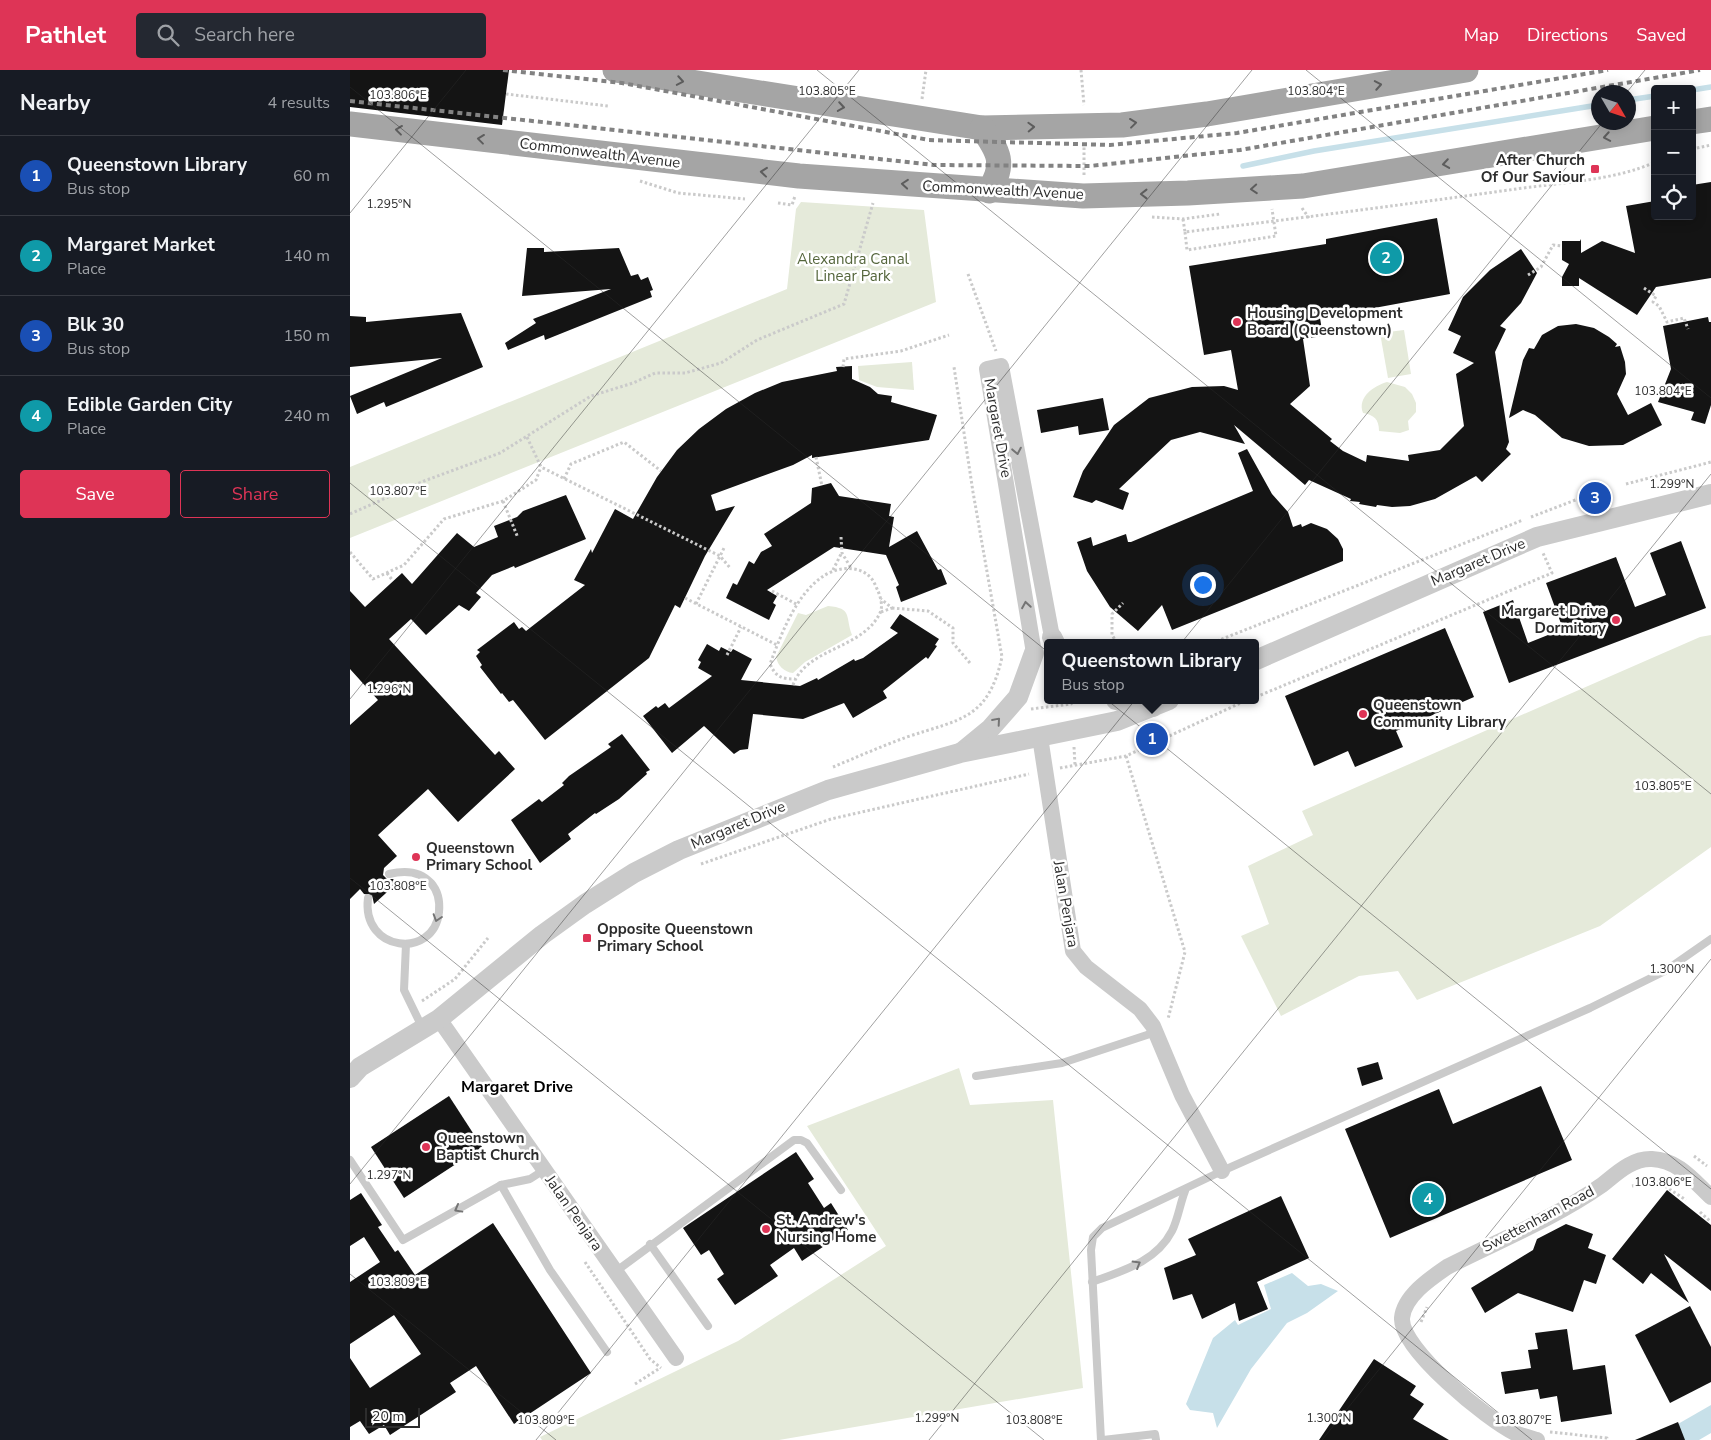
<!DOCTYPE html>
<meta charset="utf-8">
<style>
body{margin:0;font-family:"Nunito Sans",sans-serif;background:#242831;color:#f1f3f6}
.controls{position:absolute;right:15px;top:15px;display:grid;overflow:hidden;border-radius:5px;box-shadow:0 2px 12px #0003}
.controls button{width:45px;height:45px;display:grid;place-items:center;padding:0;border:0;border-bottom:1px solid #363941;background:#171b24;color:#f1f3f6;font:25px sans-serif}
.compass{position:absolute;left:1241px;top:15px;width:45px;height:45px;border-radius:50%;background:#171b24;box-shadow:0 2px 12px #0003;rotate:129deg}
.scale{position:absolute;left:15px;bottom:12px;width:55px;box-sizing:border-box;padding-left:5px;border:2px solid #2d2d2d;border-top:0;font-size:14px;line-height:18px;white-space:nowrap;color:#2d2d2d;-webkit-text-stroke:4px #fff;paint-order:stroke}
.you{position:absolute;left:852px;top:514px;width:18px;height:18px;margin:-12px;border:4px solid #fff;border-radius:50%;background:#1a73e8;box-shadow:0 0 0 8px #1a73e833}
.badge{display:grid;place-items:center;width:32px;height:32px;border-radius:50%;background:#de3456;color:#fff;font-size:16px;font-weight:700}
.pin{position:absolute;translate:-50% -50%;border:2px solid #fff;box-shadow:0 1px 5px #0006}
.popup{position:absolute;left:694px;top:569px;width:215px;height:65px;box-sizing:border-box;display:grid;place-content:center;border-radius:5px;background:#171b24;filter:drop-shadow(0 1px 4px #0005);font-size:16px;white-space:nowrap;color:#9ea1a6}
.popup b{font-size:19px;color:#f1f3f6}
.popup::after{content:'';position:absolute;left:50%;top:100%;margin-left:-10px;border:10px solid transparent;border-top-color:#171b24}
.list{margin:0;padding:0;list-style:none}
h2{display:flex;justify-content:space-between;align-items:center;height:65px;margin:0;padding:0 20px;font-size:21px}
h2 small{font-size:16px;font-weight:400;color:#9ea1a6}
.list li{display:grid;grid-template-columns:32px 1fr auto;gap:15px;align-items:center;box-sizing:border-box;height:80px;padding:0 20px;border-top:1px solid #363941}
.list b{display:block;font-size:19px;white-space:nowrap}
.list p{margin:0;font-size:16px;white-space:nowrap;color:#9ea1a6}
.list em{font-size:16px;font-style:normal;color:#9ea1a6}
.actions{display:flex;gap:10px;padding:15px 20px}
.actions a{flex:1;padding:11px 0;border:1px solid #de3456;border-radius:5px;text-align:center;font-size:18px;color:#de3456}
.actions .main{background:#de3456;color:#fff}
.icon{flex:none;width:28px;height:28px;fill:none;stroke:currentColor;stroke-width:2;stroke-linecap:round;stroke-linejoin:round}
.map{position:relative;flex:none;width:1361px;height:1370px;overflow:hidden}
header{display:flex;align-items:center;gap:30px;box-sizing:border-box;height:70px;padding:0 25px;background:#de3456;color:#fff}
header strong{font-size:24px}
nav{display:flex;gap:28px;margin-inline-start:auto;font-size:18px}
.search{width:350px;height:45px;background:#242831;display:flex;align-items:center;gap:12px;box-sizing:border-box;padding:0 18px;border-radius:5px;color:#9ea1a6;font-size:19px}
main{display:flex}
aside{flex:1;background:#171b24}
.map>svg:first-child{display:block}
.green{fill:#e5eada}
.water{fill:#c7e0e9}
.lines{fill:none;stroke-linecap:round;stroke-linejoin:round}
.stream{stroke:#c7e0e9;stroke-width:5.5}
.building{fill:#141414}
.path{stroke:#cacaca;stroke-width:3;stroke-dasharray:2.5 2.5;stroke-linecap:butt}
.service{stroke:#cacaca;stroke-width:8}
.minor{stroke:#cacaca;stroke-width:16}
.tertiary{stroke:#cacaca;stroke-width:20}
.primary{stroke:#a5a5a5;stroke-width:25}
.rail{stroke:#828282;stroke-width:4;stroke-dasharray:5 4;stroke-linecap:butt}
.oneway{stroke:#5d5d5d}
.oneway2{stroke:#747474}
.ticks{fill:none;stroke:#2d2d2d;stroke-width:1;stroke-opacity:0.45}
.poi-dot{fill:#de3456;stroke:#fff;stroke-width:2}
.labels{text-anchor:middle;stroke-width:5;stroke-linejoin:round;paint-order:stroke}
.street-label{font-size:15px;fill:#2d2d2d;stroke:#fff}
.poi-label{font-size:15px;font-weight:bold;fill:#2d2d2d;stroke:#fff;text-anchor:start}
.park-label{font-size:15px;fill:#55663c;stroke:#fff}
.neighbourhood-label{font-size:16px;font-weight:bold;fill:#000;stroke:#fff}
.ticks-label{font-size:12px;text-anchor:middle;fill:#2d2d2d;stroke:#fff;stroke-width:5;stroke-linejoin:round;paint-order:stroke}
</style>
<header>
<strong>Pathlet</strong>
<div class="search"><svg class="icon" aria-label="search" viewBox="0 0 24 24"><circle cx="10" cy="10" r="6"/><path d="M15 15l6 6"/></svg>Search here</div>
<nav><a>Map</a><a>Directions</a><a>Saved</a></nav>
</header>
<main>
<aside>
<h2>Nearby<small>4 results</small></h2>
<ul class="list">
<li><span class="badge" style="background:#1a4fb4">1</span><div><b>Queenstown Library</b><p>Bus stop</p></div><em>60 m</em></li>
<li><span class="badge" style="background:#0f9aa8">2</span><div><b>Margaret Market</b><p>Place</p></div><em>140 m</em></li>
<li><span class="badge" style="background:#1a4fb4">3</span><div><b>Blk 30</b><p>Bus stop</p></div><em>150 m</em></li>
<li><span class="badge" style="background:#0f9aa8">4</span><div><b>Edible Garden City</b><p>Place</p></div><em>240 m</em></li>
</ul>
<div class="actions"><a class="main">Save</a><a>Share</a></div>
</aside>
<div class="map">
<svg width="1361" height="1370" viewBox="0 0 1361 1370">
<rect width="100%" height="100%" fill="#fff"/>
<g class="green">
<path d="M451,132L574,140L586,232L0,468V397L437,219L446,139Z"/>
<path d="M1054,260L1061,304L1038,308L1030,263Z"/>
<path d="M562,292L564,320L527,317L509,310L508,296Z"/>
<path d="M1037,312L1055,317L1062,324L1066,333V342L1058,351L1059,360L1050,363L1029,361C1029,349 1024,345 1013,343C1007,327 1024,316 1037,312Z"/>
<path d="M478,536C503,538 495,547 502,565L455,592L443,603C434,602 428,596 426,587L448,543L456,545Z"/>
<path d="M1361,565V777L1250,856L1067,930L1048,901L1009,906L931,946L891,866L919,854L898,796L963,765L952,741L1350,567Z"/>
<path d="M609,998L620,1035L703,1030L733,1318L429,1370H192L190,1367L388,1271L536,1176L457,1056Z"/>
</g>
<g class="water">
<path d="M942,1203L958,1216L971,1214L988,1221L957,1243L937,1253L901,1299L867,1358L863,1343L840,1340L836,1334L863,1268L885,1250L888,1255L921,1239L914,1215Z"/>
<path d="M1361,1335V1363L1349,1370H1328L1321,1358Z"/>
</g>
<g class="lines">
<g class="stream">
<path d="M1342,20L1361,17"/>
<path d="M1278,30L1305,26"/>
<path d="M893,96L964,81L1248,35"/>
</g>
</g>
<g class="building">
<path d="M0,0H159L152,55L0,37Z"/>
<path d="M1361,112V208L1306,217L1287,245L1229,208V216H1212V207L1219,194L1212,190V171H1230L1231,169V183L1252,171L1285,183L1276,136L1305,131V146H1342V115Z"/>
<path d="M1087,148L1100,224L970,248L973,266L953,269L960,316L940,334L982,369L980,371L993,381L1016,392L1017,385L1059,391L1058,385L1090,380L1114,356L1106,304L1124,293L1103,283L1111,266L1098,260L1113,227L1140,200L1171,179L1187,203L1171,233L1150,256L1156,259L1145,282L1159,372L1156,379L1161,384L1132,412L1126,406L1085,429L1060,436L1042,437L1027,435L1026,437L1009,434L1010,432L1000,431L1001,429L959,410L955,415L884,355L895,374L850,362L821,370L769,419L779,423L773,440L746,430L742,433L723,427L733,401L764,355L799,328L842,317L874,316L888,320L881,280L854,285L839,196L976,174V169Z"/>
<path d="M177,178H194V182L269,178L281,206L288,204L291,210L298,207L303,220L300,221L302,227L195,270L194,265L158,280L155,273L186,253L183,249L261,219L172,226Z"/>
<path d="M111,243L133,297L36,337L34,332L7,344L0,326L92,288L0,297V246L16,247V252Z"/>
<path d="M1358,247L1359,252H1361V335L1355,354L1341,350L1344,342L1308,332L1321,299L1313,256Z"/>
<path d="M1226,254L1244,258L1259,267L1267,274L1265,277L1270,276L1275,292L1276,304L1267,324L1278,345L1301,333L1312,355L1273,375L1239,376L1212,368L1185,345L1173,340L1159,348L1173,290L1179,278L1184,279L1192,265L1208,256Z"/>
<path d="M502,296V309L520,317L528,324L542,326L541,332L587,345L579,370L462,388V385L443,395L361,425L366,441L385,436L355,486L330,538L325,535L299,588L195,670L163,630L159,632L152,623L151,624L130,597L132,595L126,586L130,582L127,580L164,552L169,559L172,557L176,561L235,515L224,510L241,479L242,483L265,439L283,449L307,407L327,380L349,359L376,339L405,323L432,312L487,301L486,297Z"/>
<path d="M753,328L759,360L729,365L728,356L691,363L687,340Z"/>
<path d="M897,379L922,424L938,442L943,457L951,454L952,457L961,453L977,459L988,469L993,479V491L822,560L812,535L788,561L760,537L737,501L727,472L741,467L743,476L776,464L778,472H781L903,421L888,383Z"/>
<path d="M481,413L489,426L541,434L539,446L544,447L539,477L567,461L588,500L591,499L597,514L551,532L546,517L549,515L536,485L484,477L417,520L427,526L423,533L426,535L419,550L376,528L383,513L387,515L399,491L404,494L411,482L422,476L414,464L461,433L462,418Z"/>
<path d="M216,425L236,469L165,498L164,496L142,505L126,523L131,527L119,541L109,535L76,565L61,549L39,569L145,685L149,681L165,699L108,752L78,719L28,765L47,786L34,798L33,805L37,809H43L47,813L24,834L22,825L14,824L10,819L0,829V655L28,630L0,599V521L15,537L52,503L62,514L107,463L124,477L148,467L144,456L167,447L173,441Z"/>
<path d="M1331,471L1356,538L1159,613L1133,542L1163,530L1178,573L1213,559L1196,513L1266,487L1285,537L1316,525L1300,483Z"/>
<path d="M550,544L589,569L585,575L587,576L578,589L576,587L533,621L537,628L503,648L494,633L453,649L403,644L398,679L390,680L384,684L354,656L322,683L293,646L306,636L308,638L315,633L319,638L362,606L348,598L351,592L348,590L357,574L369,581L371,577L381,582L383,579L402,589L391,610L450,616L467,608L468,610L504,589L505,591L513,588L548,563L540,558Z"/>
<path d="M1095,558L1124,627L1046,661L1053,677L1005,697L998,681L964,696L935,626Z"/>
<path d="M272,664L300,700L296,702L297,704L269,729L246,744L245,743L218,764L221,769L190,793L161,750L189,729L192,732L214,715L212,713L219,706L261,677L258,674Z"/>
<path d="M1028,992L1033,1009L1012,1016L1007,998Z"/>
<path d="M1191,1016L1222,1090L1040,1168L995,1059L1089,1019L1103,1054Z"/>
<path d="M99,1026L132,1077L54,1128L21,1077Z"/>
<path d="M446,1082L464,1109L458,1113L474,1138L481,1133L498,1160L452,1191L444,1178L420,1195L428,1206L385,1235L367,1209L374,1204L359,1180L351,1185L333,1158Z"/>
<path d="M1317,1120L1361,1155V1221L1314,1184L1339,1233L1301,1203L1293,1214L1262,1189Z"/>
<path d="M11,1123L32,1155L28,1157L45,1182L48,1180L65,1205L143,1153L241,1303L164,1354L126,1296L100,1313L106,1322L40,1365L34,1355L19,1364L10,1351L0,1357V1288L20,1318L71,1284L44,1245L0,1274V1212L30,1192L14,1167L0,1176V1130Z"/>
<path d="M931,1126L959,1188L907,1212L918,1239L889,1251L885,1233L852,1249L842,1224L823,1230L814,1198L846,1185L838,1169Z"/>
<path d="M1216,1154L1243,1164L1238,1178L1256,1185L1246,1214L1234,1210L1223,1242L1168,1223L1135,1243L1121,1218L1183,1180L1187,1169Z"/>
<path d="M1340,1236L1361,1277V1312L1320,1333L1285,1265Z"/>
<path d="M1217,1259L1223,1300L1255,1295L1262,1344L1211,1352L1207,1326L1190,1329L1188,1319L1155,1324L1151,1302L1181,1298L1178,1280L1188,1279L1185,1263Z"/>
<path d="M1024,1289L1066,1316L1060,1325L1074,1334L1063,1349L1099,1370H969Z"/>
<path d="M1328,1352L1335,1370H1285Z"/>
</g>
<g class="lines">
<g class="path">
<path d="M731,0L734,35"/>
<path d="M156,24L258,36"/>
<path d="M572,29L576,0"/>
<path d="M1342,79L1361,75"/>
<path d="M734,105V76"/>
<path d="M290,111L328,123L395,129"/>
<path d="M428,133L442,135L445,126"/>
<path d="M952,138L959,148"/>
<path d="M802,147L833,149L870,144"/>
<path d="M833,149L835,162C943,149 1051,135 1159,120C1204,113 1265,111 1305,92"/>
<path d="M835,162L837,180L926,166L922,139"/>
<path d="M618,204L646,281"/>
<path d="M1178,205L1191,197L1203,175L1212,176"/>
<path d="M1294,218L1306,226L1303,232L1309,236L1317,252L1334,248L1338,259"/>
<path d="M493,297L494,289L551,281L599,265"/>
<path d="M177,367L191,397L370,486L381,499"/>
<path d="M466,387L472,416"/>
<path d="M214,409L221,394L274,372L311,401"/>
<path d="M1276,414L1361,392"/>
<path d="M153,431L168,468"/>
<path d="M0,444L74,411L150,383L241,326L283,313L305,303H335L371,293L407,270L494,234L523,133"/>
<path d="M1181,447L1228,429"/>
<path d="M491,467L492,483L501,498"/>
<path d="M0,482L23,509L54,495L94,449L153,431L186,410L191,397"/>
<path d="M483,500L491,484"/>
<path d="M37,503L43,511"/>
<path d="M422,521L448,535"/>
<path d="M335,528L427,575"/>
<path d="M346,534L374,478"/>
<path d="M542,538L578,541L603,558V573L620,593"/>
<path d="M531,542L542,538L531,529"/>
<path d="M767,573L762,565V544L773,533"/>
<path d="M862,573L1173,450"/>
<path d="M377,585L391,557"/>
<path d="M443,615C456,578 513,579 530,543C533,537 531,528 528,521C526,517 524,511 521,508C509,494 486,497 472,507C445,526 431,565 420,594C426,607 431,609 445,609"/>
<path d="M906,627L1202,503L1193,483"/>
<path d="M681,639L721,634L725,630"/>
<path d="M724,677L725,695"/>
<path d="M776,686L835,882L818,949"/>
<path d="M483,697C507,687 532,676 557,667C610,649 638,650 652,587L623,422L604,297"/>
<path d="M710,698L776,686L897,630"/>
<path d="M351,794L481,749L679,704"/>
<path d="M72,931L105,909L138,868"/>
<path d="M1344,1086L1357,1096"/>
<path d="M1282,1116L1307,1111L1336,1130"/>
<path d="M1350,1142L1361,1152"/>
<path d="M235,1192L300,1289L311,1298"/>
<path d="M1071,1252L1077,1237"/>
<path d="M285,1314L310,1298"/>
<path d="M1200,1362L1257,1368V1370"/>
</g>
<g class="service">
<path d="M18,828C11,882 84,890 89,842C90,832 88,821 81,813C70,801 55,800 39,804"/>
<path d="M56,874L54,920L72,957"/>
<path d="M626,1006L712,993L806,962"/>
<path d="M0,1090L53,1170L151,1115"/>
<path d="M194,1100L180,1109L151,1115L200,1200L257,1282"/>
<path d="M300,1174L358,1256"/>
<path d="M265,1202L444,1070H451L457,1073L491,1120"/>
<path d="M742,1212C772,1201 806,1192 822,1161C828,1149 830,1134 835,1121"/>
<path d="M751,1370L741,1180L743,1167L752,1158L872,1101L1240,938L1315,901L1361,869"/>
<path d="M753,1370L805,1364L806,1370"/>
</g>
<g class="minor">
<path d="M684,583L637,299L651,296L702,567"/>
<path d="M690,667L723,881L736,897L790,939L803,956L832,1025L872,1101"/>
<path d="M89,949L326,1288"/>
<path d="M1187,1370C1180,1368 1172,1366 1165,1363C1138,1350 1050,1279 1052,1248C1054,1226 1081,1208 1097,1197C1148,1171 1205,1148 1252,1115C1266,1104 1282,1088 1302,1089C1328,1090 1343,1110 1361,1127"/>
</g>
<g class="tertiary">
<path d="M702,567L705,573"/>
<path d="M906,590L1187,467L1361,424"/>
<path d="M766,630L803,637"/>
<path d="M612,682L640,659L668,627L684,583"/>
<path d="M0,1008L10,997L89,949L192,865L235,834L284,803L329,780L478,720L610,683L767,651L819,630"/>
</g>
<g class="primary">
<path d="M265,0L632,58L772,55L857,44L1116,0"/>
<path d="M1342,52L1361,49"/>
<path d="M0,54L449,106L733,126L838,123L953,116L1305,58"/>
<path d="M632,58C649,82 656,94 639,121"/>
</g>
<g class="rail">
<path d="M153,0L272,13L579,70L760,75L887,63L1258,0"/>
<path d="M0,31L584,95L740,96L890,80L1350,0"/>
</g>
</g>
<defs><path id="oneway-chevron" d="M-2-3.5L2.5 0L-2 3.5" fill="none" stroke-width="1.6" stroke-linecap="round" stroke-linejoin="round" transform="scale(1.25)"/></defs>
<g class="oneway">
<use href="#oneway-chevron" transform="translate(330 11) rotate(10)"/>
<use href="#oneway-chevron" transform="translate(1028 15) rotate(-10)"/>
<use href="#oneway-chevron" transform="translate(491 37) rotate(9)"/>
<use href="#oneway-chevron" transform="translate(783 53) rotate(-7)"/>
<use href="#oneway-chevron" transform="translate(681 57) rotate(-2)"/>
<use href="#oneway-chevron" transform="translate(49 60) rotate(-173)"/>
<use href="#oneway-chevron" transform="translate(1257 67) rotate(170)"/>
<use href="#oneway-chevron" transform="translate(131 69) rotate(-173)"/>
<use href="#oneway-chevron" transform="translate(1096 94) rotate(171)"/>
<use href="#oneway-chevron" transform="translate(414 102) rotate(-174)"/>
<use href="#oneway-chevron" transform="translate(555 114) rotate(-175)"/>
<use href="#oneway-chevron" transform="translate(904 119) rotate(176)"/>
<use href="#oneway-chevron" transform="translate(794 124) rotate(-180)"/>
</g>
<g class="oneway2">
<use href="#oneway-chevron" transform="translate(667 381) rotate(79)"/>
<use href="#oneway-chevron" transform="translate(676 535) rotate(-99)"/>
<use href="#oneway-chevron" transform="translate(647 651) rotate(-49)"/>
<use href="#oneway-chevron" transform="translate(87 848) rotate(108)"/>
<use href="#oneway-chevron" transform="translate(108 1139) rotate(151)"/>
<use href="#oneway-chevron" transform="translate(787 1194) rotate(-31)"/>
</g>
<path class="ticks" d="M467,0L1361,724M956,0L1361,328M0,17L1361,1119M1277,22L1295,0M0,143L116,0M0,413L1182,1370M0,629L509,0M0,808L694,1370M0,1114L902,0M0,1204L206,1370M186,1370L1253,52M579,1370L1361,404M972,1370L1361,889"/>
<g class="poi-dot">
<rect x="1240" y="94" width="10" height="10" rx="2.5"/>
<circle cx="887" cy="252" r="5"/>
<circle cx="1266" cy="550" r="5"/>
<circle cx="1013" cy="644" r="5"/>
<circle cx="66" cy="787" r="5"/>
<rect x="232" y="863" width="10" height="10" rx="2.5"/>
<circle cx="76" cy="1077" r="5"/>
<circle cx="416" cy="1159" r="5"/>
</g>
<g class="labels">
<g class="street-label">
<text transform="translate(250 83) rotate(7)" y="5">Commonwealth Avenue</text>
<text transform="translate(653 120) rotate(3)" y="5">Commonwealth Avenue</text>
<text transform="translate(648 358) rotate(80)" y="5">Margaret Drive</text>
<text transform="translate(1128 492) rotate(-23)" y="5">Margaret Drive</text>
<text transform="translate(388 755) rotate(-23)" y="5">Margaret Drive</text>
<text transform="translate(716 834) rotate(80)" y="5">Jalan Penjara</text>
<text transform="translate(224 1143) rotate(55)" y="5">Jalan Penjara</text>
<text transform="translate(1188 1149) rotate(-28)" y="5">Swettenham Road</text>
</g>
<g class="poi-label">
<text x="1235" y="95" text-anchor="end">After Church<tspan x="1235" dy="17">Of Our Saviour</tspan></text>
<text x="897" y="248">Housing Development<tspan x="897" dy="17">Board (Queenstown)</tspan></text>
<text x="1256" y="546" text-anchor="end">Margaret Drive<tspan x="1256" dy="17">Dormitory</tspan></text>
<text x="1023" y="640">Queenstown<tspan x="1023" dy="17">Community Library</tspan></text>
<text x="76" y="783">Queenstown<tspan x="76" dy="17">Primary School</tspan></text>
<text x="247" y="864">Opposite Queenstown<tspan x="247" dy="17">Primary School</tspan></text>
<text x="86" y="1073">Queenstown<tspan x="86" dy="17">Baptist Church</tspan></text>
<text x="426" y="1155">St. Andrew's<tspan x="426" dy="17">Nursing Home</tspan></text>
</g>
<g class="park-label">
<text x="503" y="194">Alexandra Canal<tspan x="503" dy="17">Linear Park</tspan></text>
</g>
<g class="neighbourhood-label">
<text x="167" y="1022">Margaret Drive</text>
</g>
</g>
<g class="ticks-label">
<text x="477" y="25">103.805°E</text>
<text x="966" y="25">103.804°E</text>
<text x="48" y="29">103.806°E</text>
<text x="39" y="138">1.295°N</text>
<text x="1313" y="325">103.804°E</text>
<text x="1322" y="418">1.299°N</text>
<text x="48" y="425">103.807°E</text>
<text x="39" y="623">1.296°N</text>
<text x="1313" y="720">103.805°E</text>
<text x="48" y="820">103.808°E</text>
<text x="1322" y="903">1.300°N</text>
<text x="39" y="1109">1.297°N</text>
<text x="1313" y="1116">103.806°E</text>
<text x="48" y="1216">103.809°E</text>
<text x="587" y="1352">1.299°N</text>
<text x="979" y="1352">1.300°N</text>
<text x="196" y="1354">103.809°E</text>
<text x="684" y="1354">103.808°E</text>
<text x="1173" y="1354">103.807°E</text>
</g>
</svg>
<div class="controls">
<button>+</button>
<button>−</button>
<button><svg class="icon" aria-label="locate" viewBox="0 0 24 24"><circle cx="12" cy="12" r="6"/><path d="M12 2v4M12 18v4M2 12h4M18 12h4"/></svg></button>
</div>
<svg class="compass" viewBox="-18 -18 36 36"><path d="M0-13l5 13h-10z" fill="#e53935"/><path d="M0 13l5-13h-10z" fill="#9ea1a6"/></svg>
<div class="scale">20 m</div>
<div class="you"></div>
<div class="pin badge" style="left:802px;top:669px;background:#1a4fb4">1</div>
<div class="popup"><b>Queenstown Library</b>Bus stop</div>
<div class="pin badge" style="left:1036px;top:188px;background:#0f9aa8">2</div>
<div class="pin badge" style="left:1245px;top:428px;background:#1a4fb4">3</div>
<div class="pin badge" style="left:1078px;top:1129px;background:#0f9aa8">4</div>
</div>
</main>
